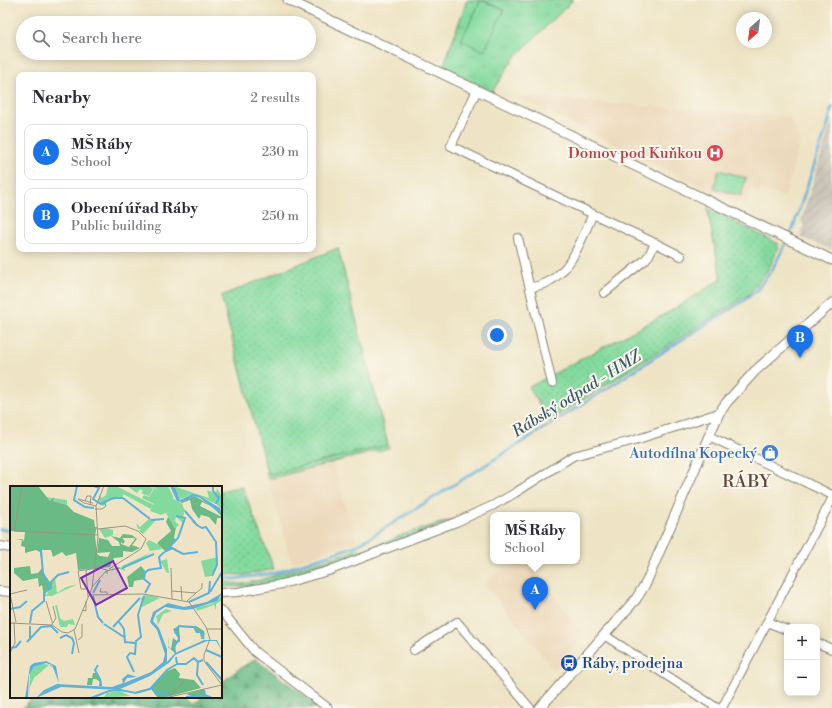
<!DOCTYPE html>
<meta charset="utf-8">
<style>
body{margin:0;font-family:"Libre Bodoni",serif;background:#f2f2f3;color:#2b2b33}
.controls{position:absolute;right:12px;bottom:12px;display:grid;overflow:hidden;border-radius:8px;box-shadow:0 2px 10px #0003}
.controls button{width:36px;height:36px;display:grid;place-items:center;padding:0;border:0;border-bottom:1px solid #e1e1e2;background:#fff;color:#2b2b33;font:20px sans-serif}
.compass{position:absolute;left:736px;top:12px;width:36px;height:36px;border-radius:50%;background:#fff;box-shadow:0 2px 10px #0003;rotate:208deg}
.you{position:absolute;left:497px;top:335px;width:14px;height:14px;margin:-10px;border:3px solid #fff;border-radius:50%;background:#1a73e8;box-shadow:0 0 0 6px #1a73e833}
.badge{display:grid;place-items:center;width:26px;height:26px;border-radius:50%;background:#1a73e8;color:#fff;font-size:13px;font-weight:700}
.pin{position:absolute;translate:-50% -33px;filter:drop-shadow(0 1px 2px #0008)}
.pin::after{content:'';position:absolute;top:21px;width:14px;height:12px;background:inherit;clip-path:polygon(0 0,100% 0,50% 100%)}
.popup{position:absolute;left:490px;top:512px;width:90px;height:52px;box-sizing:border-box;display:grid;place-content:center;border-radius:8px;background:#fff;filter:drop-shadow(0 1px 3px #0005);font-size:13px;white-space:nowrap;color:#7c7c81}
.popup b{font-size:15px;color:#2b2b33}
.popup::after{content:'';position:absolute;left:50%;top:100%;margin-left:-8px;border:8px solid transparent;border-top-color:#fff}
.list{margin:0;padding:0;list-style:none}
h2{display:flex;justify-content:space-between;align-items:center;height:52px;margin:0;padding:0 16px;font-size:17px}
h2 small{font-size:13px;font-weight:400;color:#7c7c81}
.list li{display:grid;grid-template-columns:26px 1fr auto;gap:12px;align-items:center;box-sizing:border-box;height:56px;margin:0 8px 8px;padding:0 8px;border:1px solid #e1e1e2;border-radius:8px}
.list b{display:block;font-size:15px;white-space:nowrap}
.list p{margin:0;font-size:13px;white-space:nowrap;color:#7c7c81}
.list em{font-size:13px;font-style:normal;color:#7c7c81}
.icon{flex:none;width:22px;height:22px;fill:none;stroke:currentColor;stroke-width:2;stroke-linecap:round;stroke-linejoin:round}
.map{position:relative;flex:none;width:832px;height:708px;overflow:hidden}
.search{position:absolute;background:#fff;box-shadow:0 2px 10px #0003;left:16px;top:16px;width:300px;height:44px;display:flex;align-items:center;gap:10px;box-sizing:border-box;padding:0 14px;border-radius:22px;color:#7c7c81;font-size:15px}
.panel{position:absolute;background:#fff;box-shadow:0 2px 10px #0003;left:16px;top:72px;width:300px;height:180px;border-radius:8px}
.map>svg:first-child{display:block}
.built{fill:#ecd8ba}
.industrial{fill:url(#industrial-furrows)}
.grass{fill:url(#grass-dots);stroke:#4f7b5d}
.forest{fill:url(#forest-firs);stroke:#426b50}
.park{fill:url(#park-tufts);stroke:#4f7b5d}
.garden{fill:#82da9e;stroke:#4f7b5d}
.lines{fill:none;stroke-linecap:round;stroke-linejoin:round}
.stream{stroke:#5eb2da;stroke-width:2.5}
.minor-casing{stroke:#858070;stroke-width:10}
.tertiary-casing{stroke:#858070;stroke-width:11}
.minor{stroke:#fff;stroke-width:8}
.tertiary{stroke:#fff;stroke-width:9}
.labels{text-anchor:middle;stroke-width:4;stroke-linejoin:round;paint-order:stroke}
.health-label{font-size:15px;fill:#be3a42;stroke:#fbf7ec;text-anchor:end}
.shop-label{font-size:15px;fill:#366cbe;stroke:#fbf7ec;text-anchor:end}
.transit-label{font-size:15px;fill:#164399;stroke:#fbf7ec;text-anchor:start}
.water-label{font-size:16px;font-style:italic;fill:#365868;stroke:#fbf7ec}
.quarter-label{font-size:17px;letter-spacing:1px;fill:#604539;stroke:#fbf7ec}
.inset-river{fill:none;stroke:#5eb2da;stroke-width:2}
.inset-road{fill:none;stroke:#9a9481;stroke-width:1}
.view{fill:#7b2cbf;fill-opacity:0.15;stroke:#7b2cbf;stroke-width:2}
.inset-edge{fill:none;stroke:#1c1c1c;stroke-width:2}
</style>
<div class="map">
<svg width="832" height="708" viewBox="0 0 832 708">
<defs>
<pattern id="industrial-furrows" width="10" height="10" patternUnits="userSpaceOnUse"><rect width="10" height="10" fill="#cbc3b8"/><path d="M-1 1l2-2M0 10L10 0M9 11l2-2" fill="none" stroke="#aea79e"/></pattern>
<pattern id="grass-dots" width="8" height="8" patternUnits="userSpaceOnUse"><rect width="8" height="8" fill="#82da9e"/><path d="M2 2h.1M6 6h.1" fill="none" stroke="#70ba88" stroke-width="1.8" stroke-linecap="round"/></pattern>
<pattern id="forest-firs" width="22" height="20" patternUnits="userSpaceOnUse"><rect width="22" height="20" fill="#69ba85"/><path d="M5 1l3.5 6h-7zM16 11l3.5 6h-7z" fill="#5a9f72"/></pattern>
<pattern id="park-tufts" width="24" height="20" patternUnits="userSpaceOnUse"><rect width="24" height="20" fill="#82da9e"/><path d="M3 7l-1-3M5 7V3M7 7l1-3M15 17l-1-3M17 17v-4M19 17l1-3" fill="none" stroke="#70ba88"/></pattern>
</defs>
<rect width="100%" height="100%" fill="#fbf7ec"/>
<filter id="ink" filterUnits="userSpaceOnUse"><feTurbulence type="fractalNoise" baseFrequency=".025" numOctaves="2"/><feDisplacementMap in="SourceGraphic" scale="8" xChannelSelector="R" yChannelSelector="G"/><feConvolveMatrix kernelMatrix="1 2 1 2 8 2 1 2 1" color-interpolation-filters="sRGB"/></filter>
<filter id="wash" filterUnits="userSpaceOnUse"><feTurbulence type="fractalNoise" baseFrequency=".012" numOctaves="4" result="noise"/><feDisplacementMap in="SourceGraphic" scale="16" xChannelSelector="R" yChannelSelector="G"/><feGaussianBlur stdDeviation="0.9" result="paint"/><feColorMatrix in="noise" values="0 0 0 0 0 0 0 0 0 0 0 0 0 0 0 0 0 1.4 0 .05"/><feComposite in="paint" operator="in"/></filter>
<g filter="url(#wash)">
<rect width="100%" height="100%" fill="#eee4c5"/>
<g class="built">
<path d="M520,96L789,117L800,141L785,197L760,190L759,193L754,191V189L750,188L746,205L727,199L519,98Z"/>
<path d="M332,463L357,541L292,563L268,479Z"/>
<path d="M511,561H528L584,636L554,670L484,583Z"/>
</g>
<path class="industrial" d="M832,120V250L800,237L804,225L801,221Z"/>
<g class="grass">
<path d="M707,208L779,244C772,267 763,278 748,295L549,421L529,387L671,311L721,279Z"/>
<path d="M338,248L388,445L271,474L267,472L221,296Z"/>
<path d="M242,486L274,569L244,575L221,574V491Z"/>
<path d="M447,521L446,523L335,566L254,586L221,587V582L242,584L261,580L360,549L361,552L405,534Z"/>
</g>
<path class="forest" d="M255,659L321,708H22L34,697H183L193,705L203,697H221V683L239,669Z"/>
<path class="park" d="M467,0H573L514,58L492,92L443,67Z"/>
<g class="garden">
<path d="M481,0L504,10L484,51L461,40Z"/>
<path d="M719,170L746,178L741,196L714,188Z"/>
<path d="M388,445L389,448L268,479L266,473L267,472L271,474Z"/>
</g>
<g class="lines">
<g class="stream">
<path d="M790,237L829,121L832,107"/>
<path d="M0,529L11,531"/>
<path d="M221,578L235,579L275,573L358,545L605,390L669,348L745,300L757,290L772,270L787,241"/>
</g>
</g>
</g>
<g filter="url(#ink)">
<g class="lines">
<defs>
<g id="minor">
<path d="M477,90L451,146L593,214C582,237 573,269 548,282C543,285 536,286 530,288"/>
<path d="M593,214L655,243L649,255L645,260L604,293"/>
<path d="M518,238L552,383"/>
<path d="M655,243L681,256"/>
<path d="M709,436L832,495"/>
<path d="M0,546L11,548"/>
<path d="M0,591L11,592"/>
<path d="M221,593L238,592L282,584L328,571L456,522L492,506L515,493L573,456L635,440L719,413"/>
<path d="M221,610L255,652L328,708"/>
<path d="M767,622L787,630"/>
<path d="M604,635L717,708"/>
<path d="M817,643L832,649"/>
<path d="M414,650L457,622L530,708"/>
<path d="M722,708L832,499"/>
</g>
<g id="tertiary">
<path d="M288,0L832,260"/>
<path d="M540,708L636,599L646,583L709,436L719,413L727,402L755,371L832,303"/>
</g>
</defs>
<use href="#minor" class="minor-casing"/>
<use href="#tertiary" class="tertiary-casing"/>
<use href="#minor" class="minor"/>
<use href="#tertiary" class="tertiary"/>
</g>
</g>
<defs>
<symbol id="hospital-disc" viewBox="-11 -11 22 22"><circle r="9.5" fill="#e0444e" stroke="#fbf7ec"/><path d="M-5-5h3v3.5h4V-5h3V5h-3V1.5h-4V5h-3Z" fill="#fff"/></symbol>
<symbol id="shop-disc" viewBox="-11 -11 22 22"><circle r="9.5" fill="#3f7fe0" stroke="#fbf7ec"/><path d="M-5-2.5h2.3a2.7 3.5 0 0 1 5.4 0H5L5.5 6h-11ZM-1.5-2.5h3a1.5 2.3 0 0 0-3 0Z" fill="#fff"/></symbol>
<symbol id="bus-disc" viewBox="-11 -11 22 22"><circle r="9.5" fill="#1a4fb4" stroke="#fbf7ec"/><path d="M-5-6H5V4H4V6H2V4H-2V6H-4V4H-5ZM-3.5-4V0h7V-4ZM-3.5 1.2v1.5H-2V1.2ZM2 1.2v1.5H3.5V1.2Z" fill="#fff"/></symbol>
</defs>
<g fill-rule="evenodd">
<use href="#hospital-disc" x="705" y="143" width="20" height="20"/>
<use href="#shop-disc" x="760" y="443" width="20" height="20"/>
<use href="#bus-disc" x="559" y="653" width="20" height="20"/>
</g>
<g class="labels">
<g class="health-label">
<text x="702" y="158">Domov pod Kuňkou</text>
</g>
<g class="shop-label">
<text x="757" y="458">Autodílna Kopecký</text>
</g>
<g class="transit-label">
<text x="582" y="668">Ráby, prodejna</text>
</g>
<g class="water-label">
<text transform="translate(576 393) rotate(-32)" y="6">Rábský odpad - HMZ</text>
</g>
<g class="quarter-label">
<text x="747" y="487">RÁBY</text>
</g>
</g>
<g transform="translate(10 486)">
<rect width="212" height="212" fill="#eee4c5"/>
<path d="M98,0H106L144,19L141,23L113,8V12L96,15V19L92,20L88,14L90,10L92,12L96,9ZM117,0H140L143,3L139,10L131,7L133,5L130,3L127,7ZM143,0H158L164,12L157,11ZM163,0L199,12L197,4L206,8L207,2L212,11V23L207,19L208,13L206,18L184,8L170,13ZM36,11L57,14V19L43,15V12L41,15ZM139,33H147L133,48L129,45L131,43H128L126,37L130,41ZM139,54L149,59L152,63L140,65L136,57ZM140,67L128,76L114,81L115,85L107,82L98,84V89L95,86L98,84L108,81L113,82L112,80ZM208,71L205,86H202L201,90L195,91L191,75ZM157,73L159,87H157L150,75ZM45,92L47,107L56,101L68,98L42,110H36ZM134,109L142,110L150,112L132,121L131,113ZM45,119H47L50,132L54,135L63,133L65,139L58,138L57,141H50ZM156,123L162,125L153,128L148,139L146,130ZM110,205L120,210L93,212L97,207Z" fill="#82da9e"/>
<path d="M0,0H28L40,15L44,11L43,15L57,19L64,26L84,34L85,41H87L85,49L87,68L90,70L98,71L100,66L87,67L89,52L98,54L102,60H110L109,56L101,50L110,52L113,48L122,49L127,53L122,59L130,62L122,66L113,65V71L104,72L100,81L68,84L66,67L56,70L52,66L43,71L41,64H31L33,87L40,96L44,92L41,102L35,105L36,110H34L32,99L29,101L28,92L13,95L4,87V82L20,80L21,88L28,87L32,82L30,66L26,64L15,67V61L11,60L12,54L6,53H12L14,55L15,46L0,45ZM112,52H124L125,53L119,61L111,58V56L113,58L115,55ZM185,10L211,26L212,32H207L206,39L199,31L191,29L189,33L182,23L180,14L172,17L173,21L171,16ZM192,16L203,21L212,31L190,20ZM158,31L166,41L164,52L166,54L160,60L163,63L156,66L147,57L161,45L156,36ZM131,80L136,86L135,93L124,95L123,101H119L117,91ZM169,140H186L194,145L195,149L191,151L194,153H191L190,146L186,147L184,142L169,141L170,153L164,163L165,167L158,161V156L159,150L158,160L161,163L163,152L167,155L168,152L163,143ZM165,182L170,188L169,192L184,194L191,202L153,212H148L141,203L127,207H121L140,202L155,186ZM83,187H86L91,193L92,200H89L90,196L86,193H83L82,199H77L78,192H82ZM194,203L195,209L203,212H187L176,208Z" fill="#69ba85" fill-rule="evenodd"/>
<path d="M97,42L103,44V49L95,52L89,43Z" fill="#82da9e"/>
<path d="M141,0L171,17L180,33L192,43L183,37L174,25L173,37L166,31L165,35L169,39L165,43L156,27L151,29L140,25L144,18L132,12L134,9L139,11L144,3ZM212,110V114L206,118V124L204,119L187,125L186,122L201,118ZM32,178L41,179L44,183L39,179L24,192L20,201L19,212L20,187L23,182Z" fill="#82da9e"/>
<path d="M160,0L165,2L170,14L183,8L188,9L210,22L212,29L190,12L185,10L172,16L167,15ZM212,107L207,115L183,123L174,124L155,121L146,127L143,135L149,142L157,163V176L165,167L194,154H207L212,165L206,155H197L165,169L160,176L140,190L108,204L51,201L26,212L34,204L47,198L102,201L113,197L112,193L118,188L127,191L117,192L114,197L141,186L153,176L155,168L147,144L140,136L143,126L158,117L174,121L197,116ZM36,175L46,180L49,197L42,179L36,177L24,181L19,189L18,212H15L20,180L24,177Z" fill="#5eb2da"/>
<path class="inset-river" d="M67,0L64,14L75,21L84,22M84,0L89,2L83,13L91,18L103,12H113M203,0V5L209,12L206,18M113,12L140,33M175,25L187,39L192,42L196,41L206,56L207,79L202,90M141,34L154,33M156,65L168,52L175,32L166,30M112,82L144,68M41,96L48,89L59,86M200,106L212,86M83,107L90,94M135,107L140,98L134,93V88L138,84L151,82L149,71L153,67L162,62L173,68L188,66M83,110L88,131L93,137M179,116L199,107L200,95M0,123L10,121L17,115M109,136L114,143L115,156L125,157M20,137L22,125L34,115V107L41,102L33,87L31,64M94,138L114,151M103,141L130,112M50,152L56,149L62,152L64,157L62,168M20,154V140M17,156L31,141L41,140L48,147M0,162L6,161L11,155M196,164L212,171M165,167L164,157L169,155V151L165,146L169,140L184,141L187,146H191L194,153M188,176L187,189L193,199M196,176L212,194M167,178H176L184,172L188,176L193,174M88,179L85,184L90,193L91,200M124,186L117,171L120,167L125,168L126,155L131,151L128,129L134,110M142,202L147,209L154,206L159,209M194,204L195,209L202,212M176,211L195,209M81,212L99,205L110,204L126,207L140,203L157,184L167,178L166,171"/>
<path class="inset-road" d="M75,15L77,10H81L80,19M83,17L68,13L74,17L86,20M85,23H92L96,20L95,17M88,43L115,40L128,45L136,53L131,63L99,83M4,45L88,49M4,45L12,0M161,82L162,113M76,84L78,111M171,100L172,114M82,101L96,85L110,82M91,102L90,106H97V109M76,103H71L68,85L89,82L97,84M162,105L186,107L177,115M186,107L192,102V97M0,108L6,136M0,108L17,104M79,109L133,108L179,116L196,141L200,153L194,169V175L212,199M36,115L43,139M72,124L76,125V115M0,137L42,139L52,146L58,147L65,143L82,102L88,52L86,20L94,0M43,137L46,132L43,120M197,143H212M64,144L69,167M68,154L72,151V138M0,167L5,157L4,136M161,209L174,195M155,212L212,199"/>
<path class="view" d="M103,75L117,102L86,119L71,92Z"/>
<rect width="212" height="212" class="inset-edge"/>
</g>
</svg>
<div class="controls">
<button>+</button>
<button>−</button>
</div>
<svg class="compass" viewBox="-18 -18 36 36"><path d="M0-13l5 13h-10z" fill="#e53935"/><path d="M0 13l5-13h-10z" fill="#7c7c81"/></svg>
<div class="you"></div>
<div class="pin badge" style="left:535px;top:610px">A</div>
<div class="popup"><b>MŠ Ráby</b>School</div>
<div class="pin badge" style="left:800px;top:358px">B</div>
<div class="search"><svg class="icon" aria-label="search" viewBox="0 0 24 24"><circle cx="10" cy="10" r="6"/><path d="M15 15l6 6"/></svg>Search here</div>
<section class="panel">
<h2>Nearby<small>2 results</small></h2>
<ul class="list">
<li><span class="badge">A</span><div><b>MŠ Ráby</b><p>School</p></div><em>230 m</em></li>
<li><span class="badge">B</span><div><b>Obecní úřad Ráby</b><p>Public building</p></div><em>250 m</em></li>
</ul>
</section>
</div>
